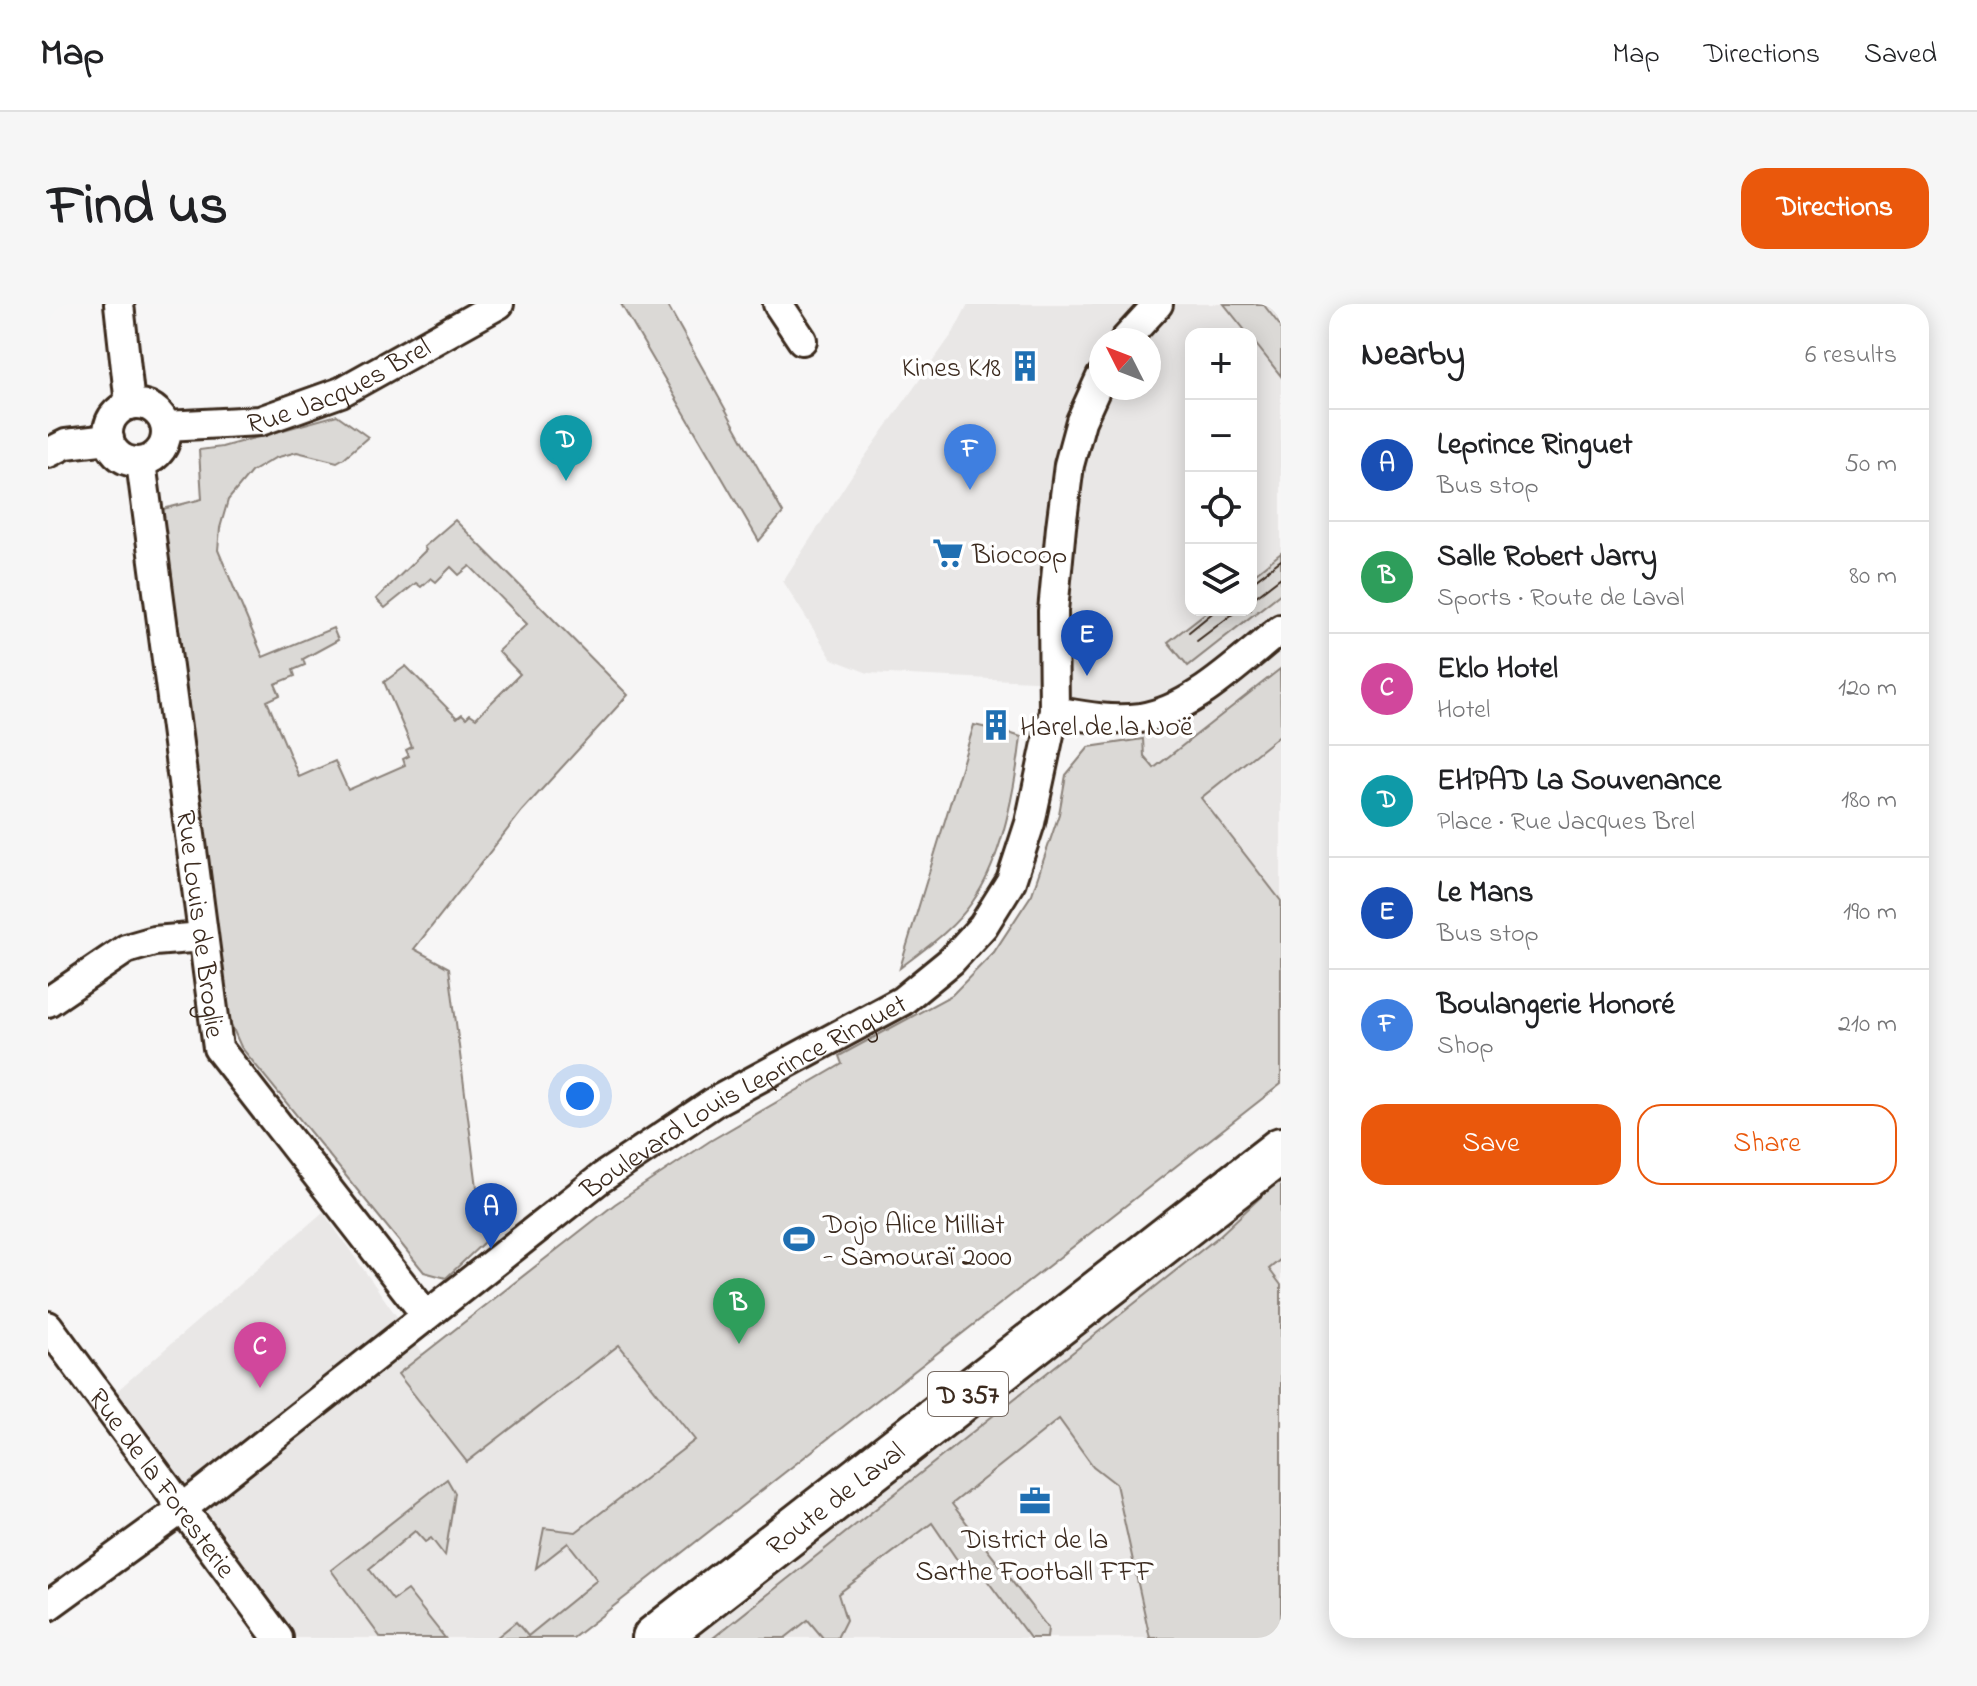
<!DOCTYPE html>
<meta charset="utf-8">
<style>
body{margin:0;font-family:"Indie Flower",sans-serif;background:#f6f6f6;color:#202124}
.controls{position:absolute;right:24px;top:24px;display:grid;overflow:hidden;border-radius:16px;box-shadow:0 4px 20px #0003}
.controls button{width:72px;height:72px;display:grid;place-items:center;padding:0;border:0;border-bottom:2px solid #e0e0e0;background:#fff;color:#202124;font:40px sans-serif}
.compass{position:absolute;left:1041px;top:24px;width:72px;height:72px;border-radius:50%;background:#fff;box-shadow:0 4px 20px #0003;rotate:312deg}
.you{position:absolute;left:532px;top:792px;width:28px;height:28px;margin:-20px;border:6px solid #fff;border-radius:50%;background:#1a73e8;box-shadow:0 0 0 12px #1a73e833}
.badge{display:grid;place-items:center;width:52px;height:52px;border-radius:50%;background:#ea580c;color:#fff;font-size:26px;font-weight:700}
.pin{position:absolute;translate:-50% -66px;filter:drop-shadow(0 2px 4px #0008)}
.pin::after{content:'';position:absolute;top:42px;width:28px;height:24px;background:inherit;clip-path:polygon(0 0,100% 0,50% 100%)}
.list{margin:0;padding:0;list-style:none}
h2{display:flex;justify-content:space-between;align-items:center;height:104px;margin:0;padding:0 32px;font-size:34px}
h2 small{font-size:26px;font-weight:400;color:#757577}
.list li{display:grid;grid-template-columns:52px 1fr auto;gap:24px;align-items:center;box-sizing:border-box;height:112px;padding:0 32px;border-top:2px solid #e0e0e0}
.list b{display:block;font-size:30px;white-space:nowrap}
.list p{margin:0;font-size:26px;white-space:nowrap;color:#757577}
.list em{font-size:26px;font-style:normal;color:#757577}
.actions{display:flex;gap:16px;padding:24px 32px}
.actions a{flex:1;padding:18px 0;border:2px solid #ea580c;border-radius:24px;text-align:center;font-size:28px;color:#ea580c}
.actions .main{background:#ea580c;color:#fff}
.icon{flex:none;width:44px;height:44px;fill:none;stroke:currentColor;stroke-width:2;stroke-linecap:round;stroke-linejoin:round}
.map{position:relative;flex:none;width:1233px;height:1334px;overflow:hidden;border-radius:24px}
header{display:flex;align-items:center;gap:48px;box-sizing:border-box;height:112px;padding:0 40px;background:#fff;border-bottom:2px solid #e0e0e0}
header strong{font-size:38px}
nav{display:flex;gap:44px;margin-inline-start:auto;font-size:28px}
.intro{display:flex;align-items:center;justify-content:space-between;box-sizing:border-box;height:192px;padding:0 48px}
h1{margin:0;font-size:56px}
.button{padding:20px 36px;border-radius:24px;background:#ea580c;color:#fff;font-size:28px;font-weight:700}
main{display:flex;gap:48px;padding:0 48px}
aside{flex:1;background:#fff;border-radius:24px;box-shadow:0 4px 20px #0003}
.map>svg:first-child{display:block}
.built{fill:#e9e7e6;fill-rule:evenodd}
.green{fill:#dbd9d6;stroke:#8b827a;stroke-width:2}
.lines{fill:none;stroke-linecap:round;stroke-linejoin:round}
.minor-casing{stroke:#3b2a1e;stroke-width:34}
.primary-casing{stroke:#3b2a1e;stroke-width:50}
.minor{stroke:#fff;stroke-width:28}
.primary{stroke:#fff;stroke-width:44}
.tram{stroke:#3b2a1e;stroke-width:2}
.labels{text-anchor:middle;stroke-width:7;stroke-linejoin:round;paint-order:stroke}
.shield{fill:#fff;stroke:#766a62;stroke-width:2}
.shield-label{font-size:26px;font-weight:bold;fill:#3b2a1e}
.poi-label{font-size:28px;fill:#3b2a1e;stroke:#fff;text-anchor:start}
.street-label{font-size:28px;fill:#3b2a1e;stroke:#fff}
</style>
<header>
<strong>Map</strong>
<nav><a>Map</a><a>Directions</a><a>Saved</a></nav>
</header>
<div class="intro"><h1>Find us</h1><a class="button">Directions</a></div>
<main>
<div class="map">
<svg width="1233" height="1334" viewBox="0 0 1233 1334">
<rect width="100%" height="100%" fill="#f7f6f6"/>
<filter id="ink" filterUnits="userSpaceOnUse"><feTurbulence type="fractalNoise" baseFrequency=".0125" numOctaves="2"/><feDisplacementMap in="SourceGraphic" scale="16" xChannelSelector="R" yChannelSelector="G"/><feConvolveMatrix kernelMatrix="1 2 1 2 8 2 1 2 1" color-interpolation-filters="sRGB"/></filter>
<g filter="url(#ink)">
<g class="built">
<path d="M920,0H1233V626L1096,452L1094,414L1005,408V378L820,369L784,355L735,277L806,168L905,29ZM1143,30H1203V306H1143ZM1053,36H1101V84H1053Z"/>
<path d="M795,760L940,1011L525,1334H239L63,1092L275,908L376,1051L567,900L662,837Z"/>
<path d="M1233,846V1334H607Z"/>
</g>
<g class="green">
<path d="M573,0H619L735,209L711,237Z"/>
<path d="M1176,0H1215L1233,23V72L1203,34V30H1200Z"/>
<path d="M289,111L320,133L296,154L289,158L249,148L227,154L203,168L180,196L172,224L170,246L215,353L285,324L290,336L255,355L257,361L245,366L247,372L227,380L232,391L219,397L251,473L287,457L300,486L357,461L355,455L361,452L358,446L364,443L336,378L358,362L409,414L414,410L418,414L422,410L428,414L472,370L450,347L479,320L422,262L411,271L403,263L388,278L383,274L373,283L368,279L337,304L328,295L378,246L376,243L407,216L580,391L474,507L366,645L401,664L436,938L398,974L376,968L193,743L182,718L111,206L154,195L151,146L174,143Z"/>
<path d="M1233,249V289L1140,362L1120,338L1161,306H1203V273Z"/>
<path d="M1232,365L1233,430L1153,494L1233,597V780L525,1334H448L468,1318L480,1332L549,1276L520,1239L488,1264L496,1224L528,1228L647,1136L571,1041L419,1158L350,1070L567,900L662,837L794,760L791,752L904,691L946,648L984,590L1011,510L1018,471L1041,443L1095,435L1096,452L1106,464Z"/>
<path d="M926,421L944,425V430H951L952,426L973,433C967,484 955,554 925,597C906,625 878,644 852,664Z"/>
<path d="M1233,874V955L1221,965L1233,981V1334H1102L1068,1180L1045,1162L1011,1115L904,1200L1000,1324L999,1334H982L927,1260L916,1266L884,1219L790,1290L798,1316L789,1334H775L760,1316L737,1334H665L1170,933Z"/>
<path d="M399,1175L407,1189L397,1252L383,1234L377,1238L367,1227L321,1265L345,1296L359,1286L397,1334H333L283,1266Z"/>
</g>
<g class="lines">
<defs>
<g id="minor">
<path d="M71,0L82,101"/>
<path d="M730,0L754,36"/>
<path d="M1077,36L1110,0"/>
<circle cx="89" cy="129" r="29"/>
<path id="s1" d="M118,122L212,117L293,88L451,0"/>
<path d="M0,149L18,140L61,135"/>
<path id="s2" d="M93,158L170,744L378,1011"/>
<path d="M1006,407C1034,412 1063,418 1092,414C1144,407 1193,356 1233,325"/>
<path d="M0,698L78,645L106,637L155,633"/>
<path id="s3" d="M0,1022L230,1334"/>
<path id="s4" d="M0,1302L135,1204L553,874L668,797L854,697L903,657L935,622L963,577L982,519L1006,407L1005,307L1013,223L1021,161L1033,117L1053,73"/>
</g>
<g id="primary">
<path id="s5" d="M607,1334L1233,846"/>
</g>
</defs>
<use href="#minor" class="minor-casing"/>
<use href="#primary" class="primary-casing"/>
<use href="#minor" class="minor"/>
<use href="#primary" class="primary"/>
<g class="tram">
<path d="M1203,279L1233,256"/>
<path d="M1203,296L1233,273"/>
<path d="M1141,328L1168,306"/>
<path d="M1149,337L1190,306"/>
</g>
</g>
</g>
<defs>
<symbol id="building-bare" viewBox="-9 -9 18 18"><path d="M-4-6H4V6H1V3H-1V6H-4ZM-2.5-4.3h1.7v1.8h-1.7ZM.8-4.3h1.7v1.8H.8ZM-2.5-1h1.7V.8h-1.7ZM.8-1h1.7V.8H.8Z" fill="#1f6fb2" stroke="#fff" stroke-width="2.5" paint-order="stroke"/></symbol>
<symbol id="supermarket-bare" viewBox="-9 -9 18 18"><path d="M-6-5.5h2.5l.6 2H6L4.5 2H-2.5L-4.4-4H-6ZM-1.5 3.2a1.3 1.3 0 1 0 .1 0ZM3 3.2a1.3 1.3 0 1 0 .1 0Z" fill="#1f6fb2" stroke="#fff" stroke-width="2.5" paint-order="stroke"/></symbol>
<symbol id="stadium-bare" viewBox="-9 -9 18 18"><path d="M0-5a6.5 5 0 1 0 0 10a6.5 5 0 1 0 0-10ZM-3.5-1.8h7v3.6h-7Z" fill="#1f6fb2" stroke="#fff" stroke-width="2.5" paint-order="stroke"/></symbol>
<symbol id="office-bare" viewBox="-9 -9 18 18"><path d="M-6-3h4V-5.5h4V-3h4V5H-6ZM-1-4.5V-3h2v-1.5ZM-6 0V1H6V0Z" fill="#1f6fb2" stroke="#fff" stroke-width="2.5" paint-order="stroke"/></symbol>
</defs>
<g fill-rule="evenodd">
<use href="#building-bare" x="955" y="40" width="44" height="44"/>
<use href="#supermarket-bare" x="878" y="227" width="44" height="44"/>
<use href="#building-bare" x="926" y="399" width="44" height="44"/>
<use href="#stadium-bare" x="729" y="913" width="44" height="44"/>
<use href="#office-bare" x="965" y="1175" width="44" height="44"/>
</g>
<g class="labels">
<rect class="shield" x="880" y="1068" width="80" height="44" rx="6"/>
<g class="shield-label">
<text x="920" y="1099">D 357</text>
</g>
<g class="poi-label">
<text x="953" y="72" text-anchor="end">Kines K18</text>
<text x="924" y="259">Biocoop</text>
<text x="972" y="431">Harel de la Noë</text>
<text x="775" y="929">Dojo Alice Milliat<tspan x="775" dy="32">- Samouraï 2000</tspan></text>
<text x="987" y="1244" text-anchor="middle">District de la<tspan x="987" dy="32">Sarthe Football FFF</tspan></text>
</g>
<g class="street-label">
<text dy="10" stroke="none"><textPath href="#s1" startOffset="180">Rue Jacques Brel</textPath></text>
<text dy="10" stroke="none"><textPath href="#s2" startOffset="466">Rue Louis de Broglie</textPath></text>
<text dy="10" stroke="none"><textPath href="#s4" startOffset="864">Boulevard Louis Leprince Ringuet</textPath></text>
<text dy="10" stroke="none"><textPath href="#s3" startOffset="194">Rue de la Foresterie</textPath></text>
<text dy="10" stroke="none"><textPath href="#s5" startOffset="228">Route de Laval</textPath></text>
</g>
</g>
</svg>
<div class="controls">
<button>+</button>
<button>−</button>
<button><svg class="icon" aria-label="locate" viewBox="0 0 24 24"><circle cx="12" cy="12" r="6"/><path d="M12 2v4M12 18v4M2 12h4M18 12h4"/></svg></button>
<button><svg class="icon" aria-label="layers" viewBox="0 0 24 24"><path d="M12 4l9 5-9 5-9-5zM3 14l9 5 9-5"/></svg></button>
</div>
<svg class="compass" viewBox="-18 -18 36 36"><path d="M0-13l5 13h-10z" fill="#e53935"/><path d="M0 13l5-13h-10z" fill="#757577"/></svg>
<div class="you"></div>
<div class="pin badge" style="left:443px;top:945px;background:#1a4fb4">A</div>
<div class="pin badge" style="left:691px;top:1040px;background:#2e9e5b">B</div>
<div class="pin badge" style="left:212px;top:1084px;background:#d1479c">C</div>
<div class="pin badge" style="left:518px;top:177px;background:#0f9aa8">D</div>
<div class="pin badge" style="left:1039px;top:372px;background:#1a4fb4">E</div>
<div class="pin badge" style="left:922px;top:186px;background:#3f7fe0">F</div>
</div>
<aside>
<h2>Nearby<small>6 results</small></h2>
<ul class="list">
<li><span class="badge" style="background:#1a4fb4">A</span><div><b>Leprince Ringuet</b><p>Bus stop</p></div><em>50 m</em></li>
<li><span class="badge" style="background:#2e9e5b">B</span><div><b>Salle Robert Jarry</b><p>Sports · Route de Laval</p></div><em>80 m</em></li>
<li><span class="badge" style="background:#d1479c">C</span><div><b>Eklo Hotel</b><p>Hotel</p></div><em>120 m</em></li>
<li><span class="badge" style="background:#0f9aa8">D</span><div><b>EHPAD La Souvenance</b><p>Place · Rue Jacques Brel</p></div><em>180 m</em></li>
<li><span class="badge" style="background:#1a4fb4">E</span><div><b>Le Mans</b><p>Bus stop</p></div><em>190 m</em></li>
<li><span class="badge" style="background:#3f7fe0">F</span><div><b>Boulangerie Honoré</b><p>Shop</p></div><em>210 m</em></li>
</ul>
<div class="actions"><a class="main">Save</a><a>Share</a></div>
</aside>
</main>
